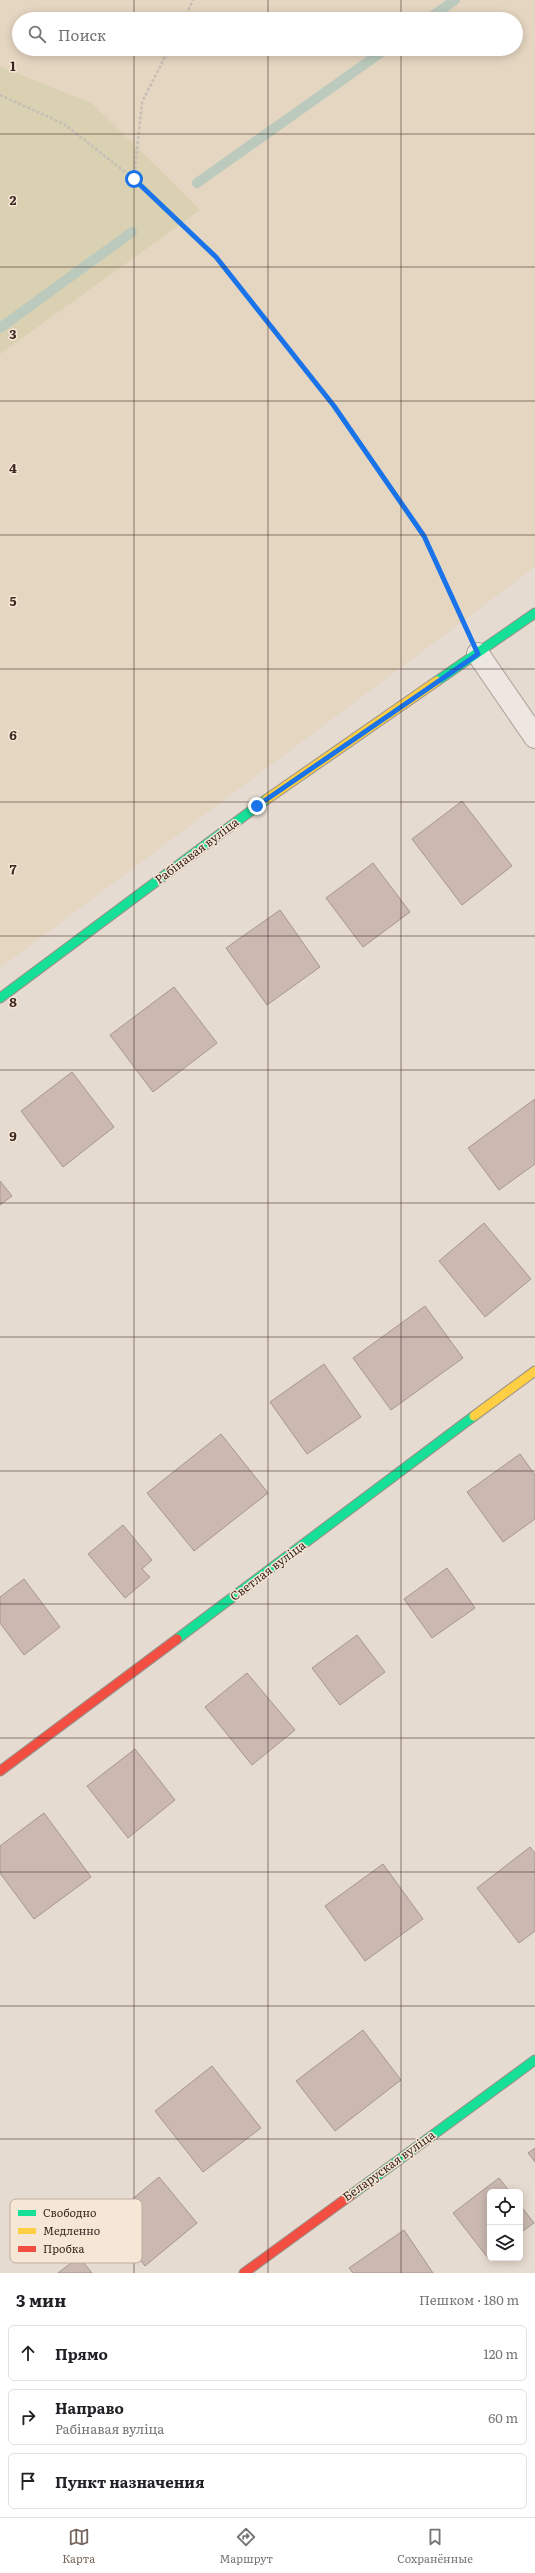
<!DOCTYPE html>
<html lang="ru">
<meta charset="utf-8">
<style>
body{margin:0;font-family:Literata,serif;background:#f2f2f2;color:#202124}
.controls{position:absolute;right:12px;bottom:12px;display:grid;overflow:hidden;border-radius:6px;box-shadow:0 2px 10px #0003}
.controls button{width:36px;height:36px;display:grid;place-items:center;padding:0;border:0;border-bottom:1px solid #e0e0e0;background:#fff;color:#202124;font:20px sans-serif}
.stop{position:absolute;width:12px;height:12px;margin:-9px;border:3px solid #1a73e8;border-radius:50%;background:#fff}
.stop.end{background:#1a73e8;border-color:#fff;box-shadow:0 1px 4px #0008}
.list{margin:0;padding:0;list-style:none}
h2{display:flex;justify-content:space-between;align-items:center;height:52px;margin:0;padding:0 16px;font-size:17px}
h2 small{font-size:13px;font-weight:400;color:#757577}
.list li{display:grid;grid-template-columns:26px 1fr auto;gap:12px;align-items:center;box-sizing:border-box;height:56px;margin:0 8px 8px;padding:0 8px;border:1px solid #e0e0e0;border-radius:6px}
.list b{display:block;font-size:15px;white-space:nowrap}
.list p{margin:0;font-size:13px;white-space:nowrap;color:#757577}
.list em{font-size:13px;font-style:normal;color:#757577}
.icon{flex:none;width:22px;height:22px;fill:none;stroke:currentColor;stroke-width:2;stroke-linecap:round;stroke-linejoin:round}
.map{position:relative;flex:none;width:535px;height:2273px;overflow:hidden}
.search{position:absolute;background:#fff;box-shadow:0 2px 10px #0003;left:12px;right:12px;top:12px;height:44px;display:flex;align-items:center;gap:10px;box-sizing:border-box;padding:0 14px;border-radius:22px;color:#757577;font-size:15px}
.sheet{height:244px;background:#fff}
nav{display:flex;justify-content:space-around;align-items:center;box-sizing:border-box;height:56px;border-top:1px solid #e0e0e0;background:#fff;font-size:11px;color:#757577}
nav a{display:grid;justify-items:center;gap:2px}
nav .on{color:#77665e}
.map>svg:first-child{display:block}
.farmland{fill:#e5d6c1;fill-rule:evenodd}
.green{fill:#d9d1b2}
.lines{fill:none;stroke-linecap:round;stroke-linejoin:round}
.stream{stroke:#bbcabd;stroke-width:10}
.building{fill:#cab8b1;stroke:#a7968f}
.street-casing{stroke:#aca098;stroke-width:24}
.fast-casing{stroke:#9b9088;stroke-width:11}
.slow-casing{stroke:#9b9088;stroke-width:11}
.jam-casing{stroke:#9b9088;stroke-width:11}
.path{stroke:#c7beb8;stroke-width:2.5;stroke-dasharray:3 2;stroke-linecap:butt}
.street{stroke:#eee7e1;stroke-width:22}
.fast{stroke:#16e098;stroke-width:9}
.slow{stroke:#ffcf43;stroke-width:9}
.jam{stroke:#f24e42;stroke-width:9}
.route{stroke:#1a73e8;stroke-width:5}
.grid{fill:none;stroke:#3b2720;stroke-width:1;stroke-opacity:0.55}
.labels{text-anchor:middle;stroke-width:3;stroke-linejoin:round;paint-order:stroke}
.street-label{font-size:12px;fill:#3b2720;stroke:#f6e6d6}
.key{fill:#f6e6d6;stroke:#bead9f;stroke-width:1}
.key-label{font-size:11px;fill:#3b2720}
.grid-label{font-size:13px;text-anchor:middle;font-weight:bold;fill:#3b2720;stroke:#f6e6d6;stroke-width:3;stroke-linejoin:round;paint-order:stroke}
</style>
<div class="map">
<svg width="535" height="2273" viewBox="0 0 535 2273">
<rect width="100%" height="100%" fill="#e6dbd0"/>
<path class="farmland" d="M0,0H535V567L0,968V354L199,210L93,104L0,66ZM19,19H516V49H19Z"/>
<path class="green" d="M0,66L93,104L200,210L0,354Z"/>
<g class="lines">
<g class="stream">
<path d="M428,19L455,0"/>
<path d="M197,183L386,49"/>
<path d="M0,328L132,232"/>
</g>
</g>
<g class="building">
<path d="M462,801L512,866L462,905L412,839Z"/>
<path d="M373,863L410,912L363,947L326,898Z"/>
<path d="M280,910L320,967L267,1005L226,948Z"/>
<path d="M174,987L217,1043L153,1092L110,1035Z"/>
<path d="M72,1072L114,1127L63,1167L21,1111Z"/>
<path d="M535,1099V1164L499,1190L468,1148Z"/>
<path d="M0,1181L12,1196L0,1205Z"/>
<path d="M484,1223L531,1279L485,1317L439,1261Z"/>
<path d="M425,1306L463,1358L391,1410L353,1358Z"/>
<path d="M324,1364L361,1417L307,1454L270,1402Z"/>
<path d="M221,1434L268,1493L194,1551L147,1493Z"/>
<path d="M520,1454L535,1475V1519L503,1542L467,1492Z"/>
<path d="M123,1525L152,1560L142,1569L150,1577L125,1598L88,1554Z"/>
<path d="M447,1568L475,1608L432,1638L404,1599Z"/>
<path d="M24,1579L60,1627L24,1655L0,1623V1597Z"/>
<path d="M357,1635L385,1672L340,1705L312,1668Z"/>
<path d="M247,1673L295,1730L252,1765L205,1707Z"/>
<path d="M135,1749L175,1800L128,1838L87,1786Z"/>
<path d="M44,1813L91,1877L34,1919L0,1873V1846Z"/>
<path d="M530,1847L535,1853V1931L519,1943L477,1888Z"/>
<path d="M383,1864L423,1919L365,1961L325,1906Z"/>
<path d="M363,2030L401,2080L335,2131L296,2081Z"/>
<path d="M212,2066L261,2128L203,2172L155,2111Z"/>
<path d="M535,2148V2162L528,2153Z"/>
<path d="M159,2177L197,2223L145,2266L107,2220Z"/>
<path d="M499,2178L510,2192H490L488,2258L453,2213Z"/>
<path d="M520,2205L534,2223L520,2233Z"/>
<path d="M404,2230L433,2273H353L349,2268Z"/>
<path d="M79,2257L92,2273H58Z"/>
</g>
<g class="lines">
<defs>
<path id="street" d="M478,654L535,737"/>
<g id="fast">
<path d="M437,681L535,613"/>
<path d="M0,998L267,799"/>
<path d="M177,1639L474,1416"/>
<path d="M351,2195L535,2060"/>
</g>
<g id="slow">
<path d="M267,799L437,681"/>
<path d="M474,1416L535,1371"/>
</g>
<g id="jam">
<path d="M0,1771L177,1639"/>
<path d="M244,2273L351,2195"/>
</g>
</defs>
<use href="#street" class="street-casing"/>
<use href="#fast" class="fast-casing"/>
<use href="#slow" class="slow-casing"/>
<use href="#jam" class="jam-casing"/>
<g class="path">
<path d="M184,19L193,0"/>
<path d="M0,95L64,124L134,179L216,257L334,406L424,535L466,628"/>
<path d="M134,179L142,102L169,49"/>
</g>
<use href="#street" class="street"/>
<use href="#fast" class="fast"/>
<use href="#slow" class="slow"/>
<use href="#jam" class="jam"/>
</g>
<g class="lines">
<path class="route" d="M134,179L216,257L334,406L424,536L478,654L257,806"/>
</g>
<path class="grid" d="M134,0V19M268,0V19M401,0V19M134,49V2273M268,49V2273M401,49V2273M0,134H535M0,267H535M0,401H535M0,535H535M0,669H535M0,802H535M0,936H535M0,1070H535M0,1203H535M0,1337H535M0,1471H535M0,1604H535M0,1738H535M0,1872H535M0,2006H535M0,2139H535"/>
<g class="labels">
<g class="street-label">
<text transform="translate(197 851) rotate(-37)" y="4">Рабінавая вуліца</text>
<text transform="translate(268 1571) rotate(-37)" y="4">Светлая вуліца</text>
<text transform="translate(389 2166) rotate(-36)" y="4">Беларуская вуліца</text>
</g>
</g>
<rect x="10" y="2199" width="132" height="64" rx="6" class="key"/>
<rect x="18" y="2210" width="18" height="6" fill="#16e098"/>
<rect x="18" y="2228" width="18" height="6" fill="#ffcf43"/>
<rect x="18" y="2246" width="18" height="6" fill="#f24e42"/>
<g class="key-label">
<text x="43" y="2217">Свободно</text>
<text x="43" y="2235">Медленно</text>
<text x="43" y="2253">Пробка</text>
</g>
<g class="grid-label">
<text x="13" y="71">1</text>
<text x="13" y="205">2</text>
<text x="13" y="339">3</text>
<text x="13" y="473">4</text>
<text x="13" y="606">5</text>
<text x="13" y="740">6</text>
<text x="13" y="874">7</text>
<text x="13" y="1007">8</text>
<text x="13" y="1141">9</text>
</g>
</svg>
<div class="controls">
<button><svg class="icon" aria-label="locate" viewBox="0 0 24 24"><circle cx="12" cy="12" r="6"/><path d="M12 2v4M12 18v4M2 12h4M18 12h4"/></svg></button>
<button><svg class="icon" aria-label="layers" viewBox="0 0 24 24"><path d="M12 4l9 5-9 5-9-5zM3 14l9 5 9-5"/></svg></button>
</div>
<div class="stop" style="left:134px;top:179px"></div>
<div class="stop end" style="left:257px;top:806px"></div>
<div class="search"><svg class="icon" aria-label="search" viewBox="0 0 24 24"><circle cx="10" cy="10" r="6"/><path d="M15 15l6 6"/></svg>Поиск</div>
</div>
<section class="sheet">
<h2>3 мин<small>Пешком · 180 m</small></h2>
<ul class="list">
<li><svg class="icon" aria-label="ahead" viewBox="0 0 24 24"><path d="M12 20V5M6 11l6-6 6 6"/></svg><div><b>Прямо</b></div><em>120 m</em></li>
<li><svg class="icon" aria-label="right" viewBox="0 0 24 24"><path d="M7 20v-9h11M14 6l5 5-5 5"/></svg><div><b>Направо</b><p>Рабінавая вуліца</p></div><em>60 m</em></li>
<li><svg class="icon" aria-label="arrive" viewBox="0 0 24 24"><path d="M6 21V4h12l-3 4 3 4H6"/></svg><div><b>Пункт назначения</b></div></li>
</ul>
</section>
<nav>
<a class="on"><svg class="icon" aria-label="map" viewBox="0 0 24 24"><path d="M3 6l6-2 6 2 6-2v14l-6 2-6-2-6 2zM9 4v14M15 6v14"/></svg>Карта</a>
<a><svg class="icon" aria-label="directions" viewBox="0 0 24 24"><path d="M12 3l9 9-9 9-9-9zM9 14v-3h6M13 9l2 2-2 2"/></svg>Маршрут</a>
<a><svg class="icon" aria-label="saved" viewBox="0 0 24 24"><path d="M7 4h10v16l-5-4-5 4z"/></svg>Сохранённые</a>
</nav>
